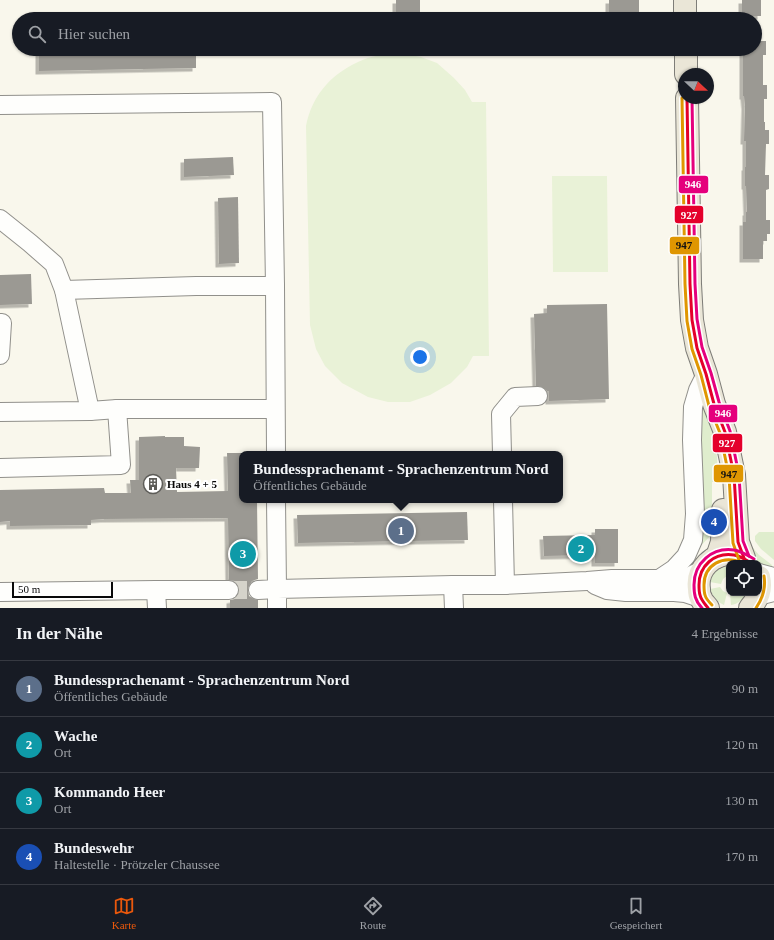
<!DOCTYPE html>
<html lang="de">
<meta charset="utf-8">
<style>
body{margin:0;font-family:"Times New Roman",serif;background:#242831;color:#f1f3f6}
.controls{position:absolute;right:12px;bottom:12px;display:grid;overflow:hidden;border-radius:8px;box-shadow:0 1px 3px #0004}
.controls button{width:36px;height:36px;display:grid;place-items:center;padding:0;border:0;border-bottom:1px solid #363941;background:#171b24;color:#f1f3f6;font:20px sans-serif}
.compass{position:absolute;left:678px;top:68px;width:36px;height:36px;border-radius:50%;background:#171b24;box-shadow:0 1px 3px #0004;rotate:112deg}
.scale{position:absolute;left:12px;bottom:10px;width:101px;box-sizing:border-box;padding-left:4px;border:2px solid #090909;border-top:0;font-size:11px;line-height:14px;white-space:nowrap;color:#090909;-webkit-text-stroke:3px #fff;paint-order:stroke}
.you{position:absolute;left:420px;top:357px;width:14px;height:14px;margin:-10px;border:3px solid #fff;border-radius:50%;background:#1a73e8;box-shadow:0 0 0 6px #1a73e833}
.badge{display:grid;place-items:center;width:26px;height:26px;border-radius:50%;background:#ea580c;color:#fff;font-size:13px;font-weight:700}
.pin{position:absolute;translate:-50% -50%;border:2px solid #fff;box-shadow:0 1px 4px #0006}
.popup{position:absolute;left:239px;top:451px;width:324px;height:52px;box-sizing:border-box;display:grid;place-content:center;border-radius:8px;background:#171b24;filter:drop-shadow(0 1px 3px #0005);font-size:13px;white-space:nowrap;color:#9ea1a6}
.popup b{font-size:15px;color:#f1f3f6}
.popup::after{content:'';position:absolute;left:50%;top:100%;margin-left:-8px;border:8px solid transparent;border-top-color:#171b24}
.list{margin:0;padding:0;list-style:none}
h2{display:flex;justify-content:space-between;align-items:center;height:52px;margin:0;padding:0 16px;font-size:17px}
h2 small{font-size:13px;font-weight:400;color:#9ea1a6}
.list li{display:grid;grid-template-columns:26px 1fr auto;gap:12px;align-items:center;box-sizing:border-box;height:56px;padding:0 16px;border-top:1px solid #363941}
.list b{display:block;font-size:15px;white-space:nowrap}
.list p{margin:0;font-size:13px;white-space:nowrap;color:#9ea1a6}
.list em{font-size:13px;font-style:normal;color:#9ea1a6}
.icon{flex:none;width:22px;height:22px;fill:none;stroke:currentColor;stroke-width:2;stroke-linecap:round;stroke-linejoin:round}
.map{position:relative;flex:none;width:774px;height:608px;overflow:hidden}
.search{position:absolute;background:#171b24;box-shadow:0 1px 3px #0004;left:12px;right:12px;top:12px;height:44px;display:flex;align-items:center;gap:10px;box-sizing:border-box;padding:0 14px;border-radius:22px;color:#9ea1a6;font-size:15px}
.sheet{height:276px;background:#171b24}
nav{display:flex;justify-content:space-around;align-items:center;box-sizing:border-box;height:56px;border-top:1px solid #363941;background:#171b24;font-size:11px;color:#9ea1a6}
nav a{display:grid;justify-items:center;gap:2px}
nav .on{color:#ea580c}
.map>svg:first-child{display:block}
.grass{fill:#dfedcd}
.pitch{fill:#e9f2d7}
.building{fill:#9b9993;filter:url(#shadow)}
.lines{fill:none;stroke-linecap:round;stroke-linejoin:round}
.minor-tunnel{stroke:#d5d3ca;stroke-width:18;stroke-dasharray:18 9;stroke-linecap:butt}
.minor-casing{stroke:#91908b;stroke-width:20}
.major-casing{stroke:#7e7d78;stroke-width:24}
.minor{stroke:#fefefc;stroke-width:18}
.major{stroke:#eae6d7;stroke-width:22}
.bus-1-casing{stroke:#fff;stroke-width:6}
.bus-2-casing{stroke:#fff;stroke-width:6}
.bus-3-casing{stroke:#fff;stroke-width:6}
.bus-1{stroke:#e4002b;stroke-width:3}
.bus-2{stroke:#df9601;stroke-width:3}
.bus-3{stroke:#e5007d;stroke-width:3}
.labels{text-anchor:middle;stroke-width:4;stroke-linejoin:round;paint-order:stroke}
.poi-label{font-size:11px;font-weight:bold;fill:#090909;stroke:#fff;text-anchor:start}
.line-badge{stroke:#fff;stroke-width:1.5}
.badge-label{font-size:11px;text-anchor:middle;font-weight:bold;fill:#fff}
.pale-badge-label{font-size:11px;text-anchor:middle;font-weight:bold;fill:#111}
</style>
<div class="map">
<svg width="774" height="608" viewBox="0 0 774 608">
<defs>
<filter id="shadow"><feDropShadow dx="-3.5" dy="3.5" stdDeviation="0" flood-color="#0004"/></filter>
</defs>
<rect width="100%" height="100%" fill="#f9f7ec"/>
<g class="grass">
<path d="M700,397L714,434L717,457L718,481L712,482V534L694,553Z"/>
<path d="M759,532H774V560L761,549L755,541V536Z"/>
<path d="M749,543L759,555L772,565V572L759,564V563C752,559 751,550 749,543Z"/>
<path d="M727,566V576L723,579L721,584L710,582C712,573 718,568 727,566Z"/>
<path d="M720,587L723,591L727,593L724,605C716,601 713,597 710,589Z"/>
<path d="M732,593H747C743,600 738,604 731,605L730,594Z"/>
</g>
<g class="pitch">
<path d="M406,54L421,57L437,63L454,78L465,90L472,102H486L489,356H473L467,367L451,383L430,395L410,402H388L368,397L342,383L325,366L316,349L310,325L306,126C312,96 330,75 358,62C364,59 370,57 376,56C386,54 396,55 406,54Z"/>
<path d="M552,176H607L608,272H553Z"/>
</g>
<g class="building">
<rect x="396" y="0" width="24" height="19"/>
<rect x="609" y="0" width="30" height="19"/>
<rect x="742" y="0" width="19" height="16"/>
<path d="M755,41H766V55H763V85H767V99H764V122H765V130H769V144H766L765,175H769V189L766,190V220H770V234H767V241H763V259H743V222H746V212H747L746,186H745V167H746V141H744L745,106L744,96H743V49H755Z"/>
<path d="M39,49H196V68L39,71Z"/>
<path d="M233,157L234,175L184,177V159Z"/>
<path d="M238,197L239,263L219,264L218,198Z"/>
<path d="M31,274L32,304L0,305V275Z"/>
<path d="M607,304L609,399L549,401V391H547L542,387L536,386L534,314L547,313V305Z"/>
<path d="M165,436V437H184V446L200,447L199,468H176L177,492L228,491L227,453H242V500H257L258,579L252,581L249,586L248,590L249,596L254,599L258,600V608H230V600L235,599L238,596L239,590L238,585L235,581L229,580L228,518L104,519L91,520V525L10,526V521L0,522V490L104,488L105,493H131L130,480H139V437Z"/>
<path d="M467,512L468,540L298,543L297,515Z"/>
<path d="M595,529H618V563H595V555L544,556L543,536L595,535Z"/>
</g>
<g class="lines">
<path class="minor-tunnel" d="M229,590H258"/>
<defs>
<g id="minor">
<path d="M0,105L272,102L275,286L276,454"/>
<path d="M0,219L30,243L54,264L64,290L90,411"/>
<path d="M64,290L196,286H275"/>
<path d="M0,323H2L0,355"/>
<path d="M0,412L90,411L117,409H275"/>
<path d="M502,454L501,414L515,397L538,396"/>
<path d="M0,468L121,465L117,409"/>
<path d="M503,500L505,585"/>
<path d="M759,573L774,577"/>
<path d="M659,579L674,569L686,556L693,540L695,514L692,440L693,407L698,390L706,374"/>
<path d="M453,585L454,608"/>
<path d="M595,585L607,590L626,592H674L685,593L700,598"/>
<path d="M156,590H229"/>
<path d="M258,590L277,589L276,500"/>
<path d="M0,592L156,590L157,608"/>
<path d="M758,596L774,592"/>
<path d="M277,608V589L453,585H505L587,581L612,579H677L686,578L702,570"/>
</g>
<g id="major">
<path d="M685,0V19"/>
<path d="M686,49V74"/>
<path d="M687,98L690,284L692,320L697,348L706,374L714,404L725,432L734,475L738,542L744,558"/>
<path d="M717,557L722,542L723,510"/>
<path d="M708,608C706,605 702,602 701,598C699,595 699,591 699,589C696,569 713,553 732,554"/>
<path d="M750,608C758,599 762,589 759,577"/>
</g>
</defs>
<use href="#minor" class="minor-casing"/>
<use href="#major" class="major-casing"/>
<use href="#minor" class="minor"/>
<use href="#major" class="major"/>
<defs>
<g id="bus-1">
<path d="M687,98L690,284L692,320L697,348L706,374L714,404L725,432L734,475L738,542L744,558"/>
<path d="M708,608C705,604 701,600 700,595C699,592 699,589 699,585C699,566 714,552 734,555C741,556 746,560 751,563"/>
</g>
<g id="bus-2">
<path d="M682,98L685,284L687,321L692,349L701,375L709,406L720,433L729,476L733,543L739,560"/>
<path d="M712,605C709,602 706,599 705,595C704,592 704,589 704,585C704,565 723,554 742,563"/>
<path d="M756,608C763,598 766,588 764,576"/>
</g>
<g id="bus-3">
<path d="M692,98L695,284L697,319L702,347L711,373L719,402L730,431L739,475L743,541L749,556"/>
<path d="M702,608C695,601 694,594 694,585C694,563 712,547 734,550C741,551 747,555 754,559"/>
</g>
</defs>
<use href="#bus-1" class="bus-1-casing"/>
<use href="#bus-2" class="bus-2-casing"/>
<use href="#bus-3" class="bus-3-casing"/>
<use href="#bus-1" class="bus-1"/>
<use href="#bus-2" class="bus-2"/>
<use href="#bus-3" class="bus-3"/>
</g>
<defs>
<symbol id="building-ring" viewBox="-11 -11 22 22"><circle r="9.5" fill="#fff" stroke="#5d5c58" stroke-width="1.5"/><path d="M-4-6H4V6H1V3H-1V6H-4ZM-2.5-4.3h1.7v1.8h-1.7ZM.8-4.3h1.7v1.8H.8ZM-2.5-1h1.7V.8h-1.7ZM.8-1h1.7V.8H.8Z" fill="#5d5c58"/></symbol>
</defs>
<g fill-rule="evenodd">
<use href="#building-ring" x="142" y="473" width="22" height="22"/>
</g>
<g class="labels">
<g class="poi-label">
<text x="167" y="488">Haus 4 + 5</text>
</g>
</g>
<g class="line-badge">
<rect x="678" y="175" width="31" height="19" rx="4" fill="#e5007d"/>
<rect x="674" y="205" width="30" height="19" rx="4" fill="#e4002b"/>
<rect x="669" y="236" width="31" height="19" rx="4" fill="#df9601"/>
<rect x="708" y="404" width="30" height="19" rx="4" fill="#e5007d"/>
<rect x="712" y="433" width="31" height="20" rx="4" fill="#e4002b"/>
<rect x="713" y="464" width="31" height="19" rx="4" fill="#df9601"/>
</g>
<g class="badge-label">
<text x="693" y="188">946</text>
<text x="689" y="219">927</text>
<text x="723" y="417">946</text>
<text x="727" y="447">927</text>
</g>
<g class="pale-badge-label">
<text x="684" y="249">947</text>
<text x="729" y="478">947</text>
</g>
</svg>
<div class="controls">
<button><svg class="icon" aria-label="locate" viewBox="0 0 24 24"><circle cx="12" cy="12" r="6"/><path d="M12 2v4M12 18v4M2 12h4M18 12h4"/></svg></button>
</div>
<svg class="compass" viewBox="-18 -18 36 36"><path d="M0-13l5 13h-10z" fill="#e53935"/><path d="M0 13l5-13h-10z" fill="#9ea1a6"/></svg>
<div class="scale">50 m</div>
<div class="you"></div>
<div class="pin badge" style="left:401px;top:531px;background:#5c6f8a">1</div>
<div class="popup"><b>Bundessprachenamt - Sprachenzentrum Nord</b>Öffentliches Gebäude</div>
<div class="pin badge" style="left:581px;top:549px;background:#0f9aa8">2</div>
<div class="pin badge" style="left:243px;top:554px;background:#0f9aa8">3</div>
<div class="pin badge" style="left:714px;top:522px;background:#1a4fb4">4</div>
<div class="search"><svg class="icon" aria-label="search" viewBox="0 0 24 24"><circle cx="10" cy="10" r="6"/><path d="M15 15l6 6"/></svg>Hier suchen</div>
</div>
<section class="sheet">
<h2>In der Nähe<small>4 Ergebnisse</small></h2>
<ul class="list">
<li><span class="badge" style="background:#5c6f8a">1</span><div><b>Bundessprachenamt - Sprachenzentrum Nord</b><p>Öffentliches Gebäude</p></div><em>90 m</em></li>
<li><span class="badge" style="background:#0f9aa8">2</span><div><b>Wache</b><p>Ort</p></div><em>120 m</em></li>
<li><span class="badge" style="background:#0f9aa8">3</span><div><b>Kommando Heer</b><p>Ort</p></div><em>130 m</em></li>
<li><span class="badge" style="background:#1a4fb4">4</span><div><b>Bundeswehr</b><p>Haltestelle · Prötzeler Chaussee</p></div><em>170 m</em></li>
</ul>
</section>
<nav>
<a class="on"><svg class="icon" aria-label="map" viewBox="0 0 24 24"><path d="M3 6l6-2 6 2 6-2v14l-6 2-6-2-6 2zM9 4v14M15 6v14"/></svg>Karte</a>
<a><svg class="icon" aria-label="directions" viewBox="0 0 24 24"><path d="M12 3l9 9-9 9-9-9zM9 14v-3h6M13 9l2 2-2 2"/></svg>Route</a>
<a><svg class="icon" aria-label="saved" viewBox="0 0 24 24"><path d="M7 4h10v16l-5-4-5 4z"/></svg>Gespeichert</a>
</nav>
